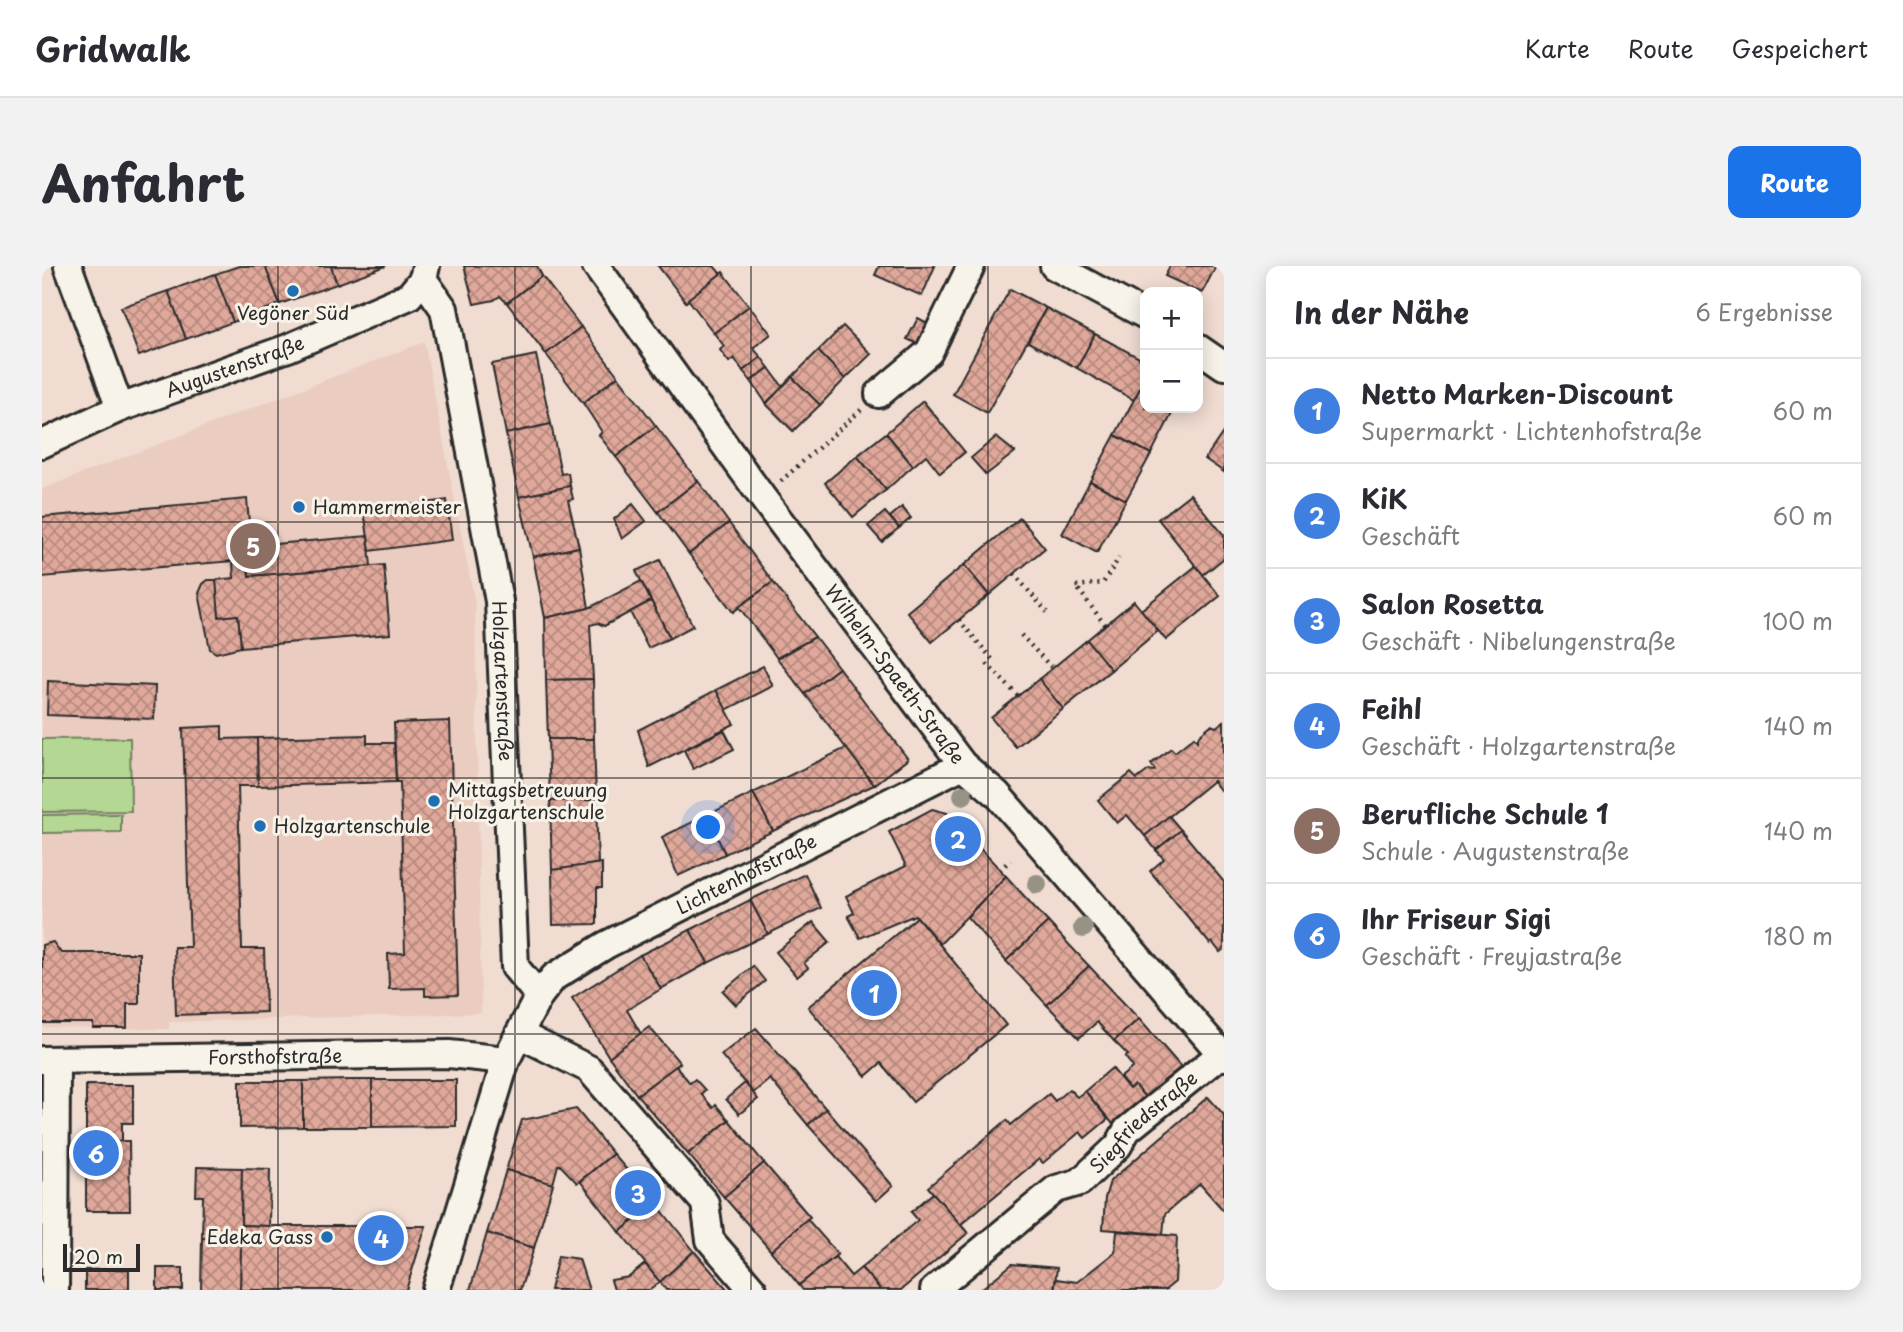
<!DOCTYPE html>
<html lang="de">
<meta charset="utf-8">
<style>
body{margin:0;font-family:"Playpen Sans",sans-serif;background:#f2f2f3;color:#2b2b33}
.controls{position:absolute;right:21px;top:21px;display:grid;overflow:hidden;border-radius:14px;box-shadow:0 4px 18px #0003}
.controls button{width:63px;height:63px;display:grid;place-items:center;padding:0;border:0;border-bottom:2px solid #e1e1e2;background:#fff;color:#2b2b33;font:35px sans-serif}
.scale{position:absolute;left:21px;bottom:18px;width:77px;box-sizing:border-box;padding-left:7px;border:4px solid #2b2b2b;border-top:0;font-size:19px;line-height:24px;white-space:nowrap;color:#2b2b2b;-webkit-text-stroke:5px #f7f3e8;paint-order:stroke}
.you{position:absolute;left:667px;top:562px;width:24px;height:24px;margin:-18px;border:5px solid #fff;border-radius:50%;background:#1a73e8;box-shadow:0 0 0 10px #1a73e833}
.badge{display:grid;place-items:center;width:46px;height:46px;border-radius:50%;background:#1a73e8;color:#fff;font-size:23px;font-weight:700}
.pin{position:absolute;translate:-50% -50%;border:4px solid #fff;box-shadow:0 2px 7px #0006}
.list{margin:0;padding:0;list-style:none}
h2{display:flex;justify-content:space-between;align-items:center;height:91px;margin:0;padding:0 28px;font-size:30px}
h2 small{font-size:23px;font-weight:400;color:#7c7c81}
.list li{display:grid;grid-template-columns:46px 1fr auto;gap:21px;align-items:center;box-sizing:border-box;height:105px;padding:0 28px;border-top:2px solid #e1e1e2}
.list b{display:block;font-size:26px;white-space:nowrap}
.list p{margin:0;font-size:23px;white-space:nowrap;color:#7c7c81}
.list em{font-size:23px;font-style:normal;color:#7c7c81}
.map{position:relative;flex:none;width:1182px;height:1024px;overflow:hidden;border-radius:14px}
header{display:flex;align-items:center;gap:42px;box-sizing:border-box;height:98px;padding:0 35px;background:#fff;border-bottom:2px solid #e1e1e2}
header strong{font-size:33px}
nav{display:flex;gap:38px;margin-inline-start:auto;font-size:24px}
.intro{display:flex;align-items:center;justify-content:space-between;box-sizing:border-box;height:168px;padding:0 42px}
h1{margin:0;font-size:49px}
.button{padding:18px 32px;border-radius:14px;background:#1a73e8;color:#fff;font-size:24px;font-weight:700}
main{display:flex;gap:42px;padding:0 42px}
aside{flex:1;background:#fff;border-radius:14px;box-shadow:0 4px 18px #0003}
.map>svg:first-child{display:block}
.built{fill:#ebccc0}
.garden{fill:#b4d893;stroke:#70825f;stroke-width:2}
.building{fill:url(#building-cross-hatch);stroke:#2b2b2b;stroke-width:2}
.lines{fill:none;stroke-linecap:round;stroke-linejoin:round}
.minor-casing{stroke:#2b2b2b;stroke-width:32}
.path{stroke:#2b2b2b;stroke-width:4.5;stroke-dasharray:2 5;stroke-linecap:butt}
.minor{stroke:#f7f3e8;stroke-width:26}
.tree{fill:#969284}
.grid{fill:none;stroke:#2b2b2b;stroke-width:2;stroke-opacity:0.55}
.poi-dot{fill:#1f6fb2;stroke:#f7f3e8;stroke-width:2.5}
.labels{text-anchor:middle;stroke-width:6;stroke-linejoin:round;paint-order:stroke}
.poi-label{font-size:19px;fill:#2b2b2b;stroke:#f7f3e8;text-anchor:start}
.street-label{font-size:19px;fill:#2b2b2b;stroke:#f7f3e8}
</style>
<header>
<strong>Gridwalk</strong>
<nav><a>Karte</a><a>Route</a><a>Gespeichert</a></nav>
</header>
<div class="intro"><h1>Anfahrt</h1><a class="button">Route</a></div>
<main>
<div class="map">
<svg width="1182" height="1024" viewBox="0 0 1182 1024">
<defs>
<pattern id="building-cross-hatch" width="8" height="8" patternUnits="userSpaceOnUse" patternTransform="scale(1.75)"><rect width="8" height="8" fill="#e0a89a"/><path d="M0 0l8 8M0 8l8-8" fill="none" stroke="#b6897e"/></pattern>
</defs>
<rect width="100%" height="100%" fill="#f0dcd1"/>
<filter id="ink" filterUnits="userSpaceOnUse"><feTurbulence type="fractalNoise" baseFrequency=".0143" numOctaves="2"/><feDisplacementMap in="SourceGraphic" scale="14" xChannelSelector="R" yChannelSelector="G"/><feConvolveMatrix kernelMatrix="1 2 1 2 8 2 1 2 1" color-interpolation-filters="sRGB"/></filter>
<g filter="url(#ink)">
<path class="built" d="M382,76L433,338L439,747L127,756V763L0,761V223Z"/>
<g class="garden">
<path d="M88,472L89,545L0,546V473Z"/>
<path d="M79,548V566L0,567V549Z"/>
</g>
<g class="building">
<path d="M197,0H223L238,38L191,56L173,8Z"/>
<path d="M223,0H289L295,18L238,38Z"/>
<path d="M289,0H344L295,18Z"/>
<path d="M422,0H495L500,10L465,37L458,30L452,34L432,38Z"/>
<path d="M616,0H672L679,8L644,36Z"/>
<path d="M837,0H893L880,30L833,9Z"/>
<path d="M1128,0H1174L1160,27L1123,10Z"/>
<path d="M681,6L707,40L672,67L646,33Z"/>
<path d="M173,8L191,56L144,73L126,25Z"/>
<path d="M500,10L539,61L504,88L465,37Z"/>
<path d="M968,23L1004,42L945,147L911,128Z"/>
<path d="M126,25L144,73L97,90L79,41Z"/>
<path d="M707,40L729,68L711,82L719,91L701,105L692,92L687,96L678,84L682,80L672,67Z"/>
<path d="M1004,42L1053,68L1035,102L986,76Z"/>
<path d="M876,52L891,60L880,80L865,73Z"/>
<path d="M801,60L829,88L803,113L776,85Z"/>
<path d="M539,61L576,110L541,137L504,88Z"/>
<path d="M1053,68L1103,95V113L1092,134L1035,102Z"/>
<path d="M776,85L803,113L778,139L750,111Z"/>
<path d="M494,89L509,158L464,168L450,98Z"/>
<path d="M719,91L727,102L709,115L701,105Z"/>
<path d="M727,102L741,121L724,137L709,115Z"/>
<path d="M576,110L614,160L574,191L557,169L560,166L541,137Z"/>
<path d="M750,111L778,139L751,165L724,138Z"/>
<path d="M1103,113V142H1133L1109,188L1073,169Z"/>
<path d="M881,135L923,186L898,207L884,189L871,200L844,167Z"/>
<path d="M509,158L519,208L526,207L528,220L477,231L464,168Z"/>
<path d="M614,160L656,215L616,246L574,191Z"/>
<path d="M1182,165V206L1163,193Z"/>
<path d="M844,167L871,200L844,224L815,190Z"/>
<path d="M1073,169L1109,188L1084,234L1048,215Z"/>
<path d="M954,171L973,186L944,209L929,192Z"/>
<path d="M815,190L844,224L811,251L783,217Z"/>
<path d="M656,215L687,257L647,288L616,246Z"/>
<path d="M1048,215L1084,234L1055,287L1020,268Z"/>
<path d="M528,220L531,233L526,234L537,281L491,291L477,231Z"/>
<path d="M1148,228L1182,269V292L1161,309L1116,253Z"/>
<path d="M205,233L210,292L206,293L207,310L342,299L348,368L199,381L196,349L177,351L175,333L174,314L192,312L191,295L0,311V251Z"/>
<path d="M405,234L410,274L328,285L322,245Z"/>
<path d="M591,238L604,255L580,273L572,253Z"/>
<path d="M860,241L869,252L857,262L848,251Z"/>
<path d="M843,246L857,262L840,276L826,260Z"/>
<path d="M978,252L1003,282L947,329L922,299Z"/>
<path d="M687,257L731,316L691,346L647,288Z"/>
<path d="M326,270L329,300L207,310L206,293L210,292L209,280Z"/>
<path d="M537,281L547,342L503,352L491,291Z"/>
<path d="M618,294L651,360L628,372L594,305Z"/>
<path d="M922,299L947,329L890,376L865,346Z"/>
<path d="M1154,300L1178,330L1124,374L1099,344Z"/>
<path d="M166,314H174L177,351L196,349L199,381L174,387L168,383L157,327L161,318Z"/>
<path d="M599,315L609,335L562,360L556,357L548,359L551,413L504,414L503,352L547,342Z"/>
<path d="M731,316L773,371L735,392L697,341Z"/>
<path d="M609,335L628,372L606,382L588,346Z"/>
<path d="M1092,335L1116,365L1069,404L1045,374Z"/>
<path d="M773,371L797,402L763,428L735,392Z"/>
<path d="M1045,374L1069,404L1021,443L997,413Z"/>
<path d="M721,400L731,420L684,444L674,424Z"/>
<path d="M797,402L866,493L832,519L763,428Z"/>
<path d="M551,413L552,473H506L504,414Z"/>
<path d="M997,413L1021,443L974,481L949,452Z"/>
<path d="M6,415L113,420L112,453L5,449Z"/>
<path d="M674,424L692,458L607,501L596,464Z"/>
<path d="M408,455L416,729L383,730V722L347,723L346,688L363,687L358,516H354L352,457Z"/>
<path d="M1182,455V521L1178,524L1171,515L1103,570L1085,549L1075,557L1056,534L1089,507L1095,513L1107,504L1111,505L1113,504L1109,498L1129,482L1133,486L1152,471L1155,475L1157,469L1169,459L1174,461Z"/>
<path d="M180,460V473L215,472L216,520H196L200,683H222L224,746L134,749L132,681H148L141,462Z"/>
<path d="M682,464L692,483L651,503L642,484Z"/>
<path d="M325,469V477H352L354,516L216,520L215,472Z"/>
<path d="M506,473H552L554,534L508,535Z"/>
<path d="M804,482L832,519L731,565L711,527Z"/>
<path d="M711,527L731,565L683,588L665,549Z"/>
<path d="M554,534L556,598L510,604L508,535Z"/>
<path d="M890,543L905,547L964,610L898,678L873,649L818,672L806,650L812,647L804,630L864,600L847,566Z"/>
<path d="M665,549L683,588L636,610L620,571Z"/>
<path d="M1127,550L1139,564L1114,584L1103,570Z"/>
<path d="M1139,564L1182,616V683L1178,686L1170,676L1168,678L1108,605L1122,593L1114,584Z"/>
<path d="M560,597V622H555V658L511,659L510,604Z"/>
<path d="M763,608L779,642L726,668L708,634Z"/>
<path d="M964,610L1006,656L964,695L925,651Z"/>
<path d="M708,634L726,668L666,697L648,664Z"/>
<path d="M875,651L964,759L871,836L839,797L824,810L766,741Z"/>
<path d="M771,656L788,676L762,697L766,702L755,711L734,686Z"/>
<path d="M1006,656L1047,700L1005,739L964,695Z"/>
<path d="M648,664L666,697L619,723L598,689Z"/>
<path d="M11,676L19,687H97V738H85V762H51V757H0V679Z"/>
<path d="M598,689L619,723L585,744L599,768L567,791L530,732Z"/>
<path d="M711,700L723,715L694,739L681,725Z"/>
<path d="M1047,700L1097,753L1072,775L1055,756L1037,772L1005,739Z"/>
<path d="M1097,753L1139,801L1103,831L1092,819L1087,823L1078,812L1091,801L1083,791L1086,789L1072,775Z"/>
<path d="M607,761L638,797L595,829L567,791Z"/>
<path d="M714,762L784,843L766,859L728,813L711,827L679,789Z"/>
<path d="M634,800L648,817L653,813L663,824L659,828L671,842L674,839L687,854L646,888L595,829Z"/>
<path d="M1070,802L1087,823L1092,819L1103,831L1071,858L1043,825Z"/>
<path d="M308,814H330V861H261V815Z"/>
<path d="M330,814H414V860L330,861Z"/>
<path d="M198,815H261V861L198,862Z"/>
<path d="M703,817L716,833L697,848L684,833Z"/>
<path d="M44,819H91V857H80V876L44,875Z"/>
<path d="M1027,823L1035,831L1043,825L1066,853L1043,872L1038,866L1001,897L997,893L918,959L886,921L965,854L969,859L1007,828L1013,835Z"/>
<path d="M1166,831L1182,849V945L1158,918L1123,948L1121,968L1061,963L1063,932L1068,915Z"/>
<path d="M534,843L571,888L535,917L518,899H516L511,918L464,904L480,854Z"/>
<path d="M784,843L851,920L834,935L766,859Z"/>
<path d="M687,854L722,897L682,931L646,888Z"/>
<path d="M44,875H87L88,945H44Z"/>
<path d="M571,888L613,936L578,966L538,915Z"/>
<path d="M722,897L768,951L729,985L682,931Z"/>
<path d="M155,901L200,902L199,972H160L161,930H154Z"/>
<path d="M200,902L228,903L227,960L199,959Z"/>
<path d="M464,904L511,918L492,982L445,967Z"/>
<path d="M891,927L926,967L859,1024H839L819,1002L876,954L869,946Z"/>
<path d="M613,936L652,985L618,1016L578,966Z"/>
<path d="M765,953L796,988L757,1019L729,985Z"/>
<path d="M199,959L227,960H384L364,1024H198Z"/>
<path d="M1075,965L1135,970L1133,1016L1123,1024H1012L1014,1013L1035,1016L1073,986Z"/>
<path d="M445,967L492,982L478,1024H428Z"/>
<path d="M160,972H199L198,1024H159Z"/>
<path d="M652,985L686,1024H624L618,1016Z"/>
<path d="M516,990L537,993L547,1024H508Z"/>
<path d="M793,991L809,1010L819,1002L839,1024H761L757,1019Z"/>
<path d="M603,998L618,1016L608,1024H572L569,1014L587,1011Z"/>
<path d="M970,998L1015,1002L1012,1024H938Z"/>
<rect x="115" y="1002" width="26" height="22"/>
<path d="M87,1003V1024H43V1004Z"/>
</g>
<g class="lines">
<defs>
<g id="minor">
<path d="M26,0L78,142"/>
<path id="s1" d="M384,0L381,13L402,43L457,335L473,701L497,730"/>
<path id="s2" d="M554,0L720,231L921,499L955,528L1182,791"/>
<path d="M1012,0L1103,49"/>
<path d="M1156,82L1182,100"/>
<path d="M837,128L887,86L929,0"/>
<path id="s3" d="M0,178L78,142L246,82L367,30L381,13"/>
<path d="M477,768L547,803L663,937L668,974L711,1024"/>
<path id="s4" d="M0,794L407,788L464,794"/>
<path d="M13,1024L14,794"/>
<path id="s5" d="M394,1024L464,794L477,768L497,730L512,711L564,679L921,499"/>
<path id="s6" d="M892,1024L1014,923L1038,916L1076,880L1085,864L1179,788"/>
</g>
</defs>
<use href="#minor" class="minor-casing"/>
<g class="path">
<path d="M739,215L819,144"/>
<path d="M972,308L1005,346"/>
<path d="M917,354L951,394"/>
<path d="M1063,359L1034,320L1061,317L1077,292"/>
<path d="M979,369L1010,402"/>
<path d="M945,398L976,430"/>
<path d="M958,604L968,594"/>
</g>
<use href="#minor" class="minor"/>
</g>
<g class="tree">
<circle cx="921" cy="529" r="10"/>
<circle cx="995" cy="618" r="10"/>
<circle cx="1041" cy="662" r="10"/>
</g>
</g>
<path class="grid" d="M236,0V1024M473,0V1024M709,0V1024M946,0V1024M0,256H1182M0,512H1182M0,768H1182"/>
<g class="poi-dot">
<circle cx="251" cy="25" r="7"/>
<circle cx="257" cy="241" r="7"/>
<circle cx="392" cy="535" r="7"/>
<circle cx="218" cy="560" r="7"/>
<circle cx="285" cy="971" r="7"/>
</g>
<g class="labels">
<g class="poi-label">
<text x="251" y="54" text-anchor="middle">Vegöner Süd</text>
<text x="271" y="248">Hammermeister</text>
<text x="406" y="531">Mittagsbetreuung<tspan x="406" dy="22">Holzgartenschule</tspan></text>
<text x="232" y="567">Holzgartenschule</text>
<text x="271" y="978" text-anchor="end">Edeka Gass</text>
</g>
<g class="street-label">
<text dy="7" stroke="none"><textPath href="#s3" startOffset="208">Augustenstraße</textPath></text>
<text dy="7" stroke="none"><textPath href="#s2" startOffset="506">Wilhelm-Spaeth-Straße</textPath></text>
<text dy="7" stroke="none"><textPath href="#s1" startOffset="427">Holzgartenstraße</textPath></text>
<text dy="7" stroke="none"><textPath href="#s5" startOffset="555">Lichtenhofstraße</textPath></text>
<text dy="7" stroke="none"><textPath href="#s4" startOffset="233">Forsthofstraße</textPath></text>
<text dy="7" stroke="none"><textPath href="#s6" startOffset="271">Siegfriedstraße</textPath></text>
</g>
</g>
</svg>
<div class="controls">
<button>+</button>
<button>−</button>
</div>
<div class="scale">20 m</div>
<div class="you"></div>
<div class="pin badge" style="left:832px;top:727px;background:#3f7fe0">1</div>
<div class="pin badge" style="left:916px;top:573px;background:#3f7fe0">2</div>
<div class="pin badge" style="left:596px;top:927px;background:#3f7fe0">3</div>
<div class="pin badge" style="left:339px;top:972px;background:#3f7fe0">4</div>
<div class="pin badge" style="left:211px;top:280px;background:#8d6e63">5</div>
<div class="pin badge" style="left:54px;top:887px;background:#3f7fe0">6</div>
</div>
<aside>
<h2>In der Nähe<small>6 Ergebnisse</small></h2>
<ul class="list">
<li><span class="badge" style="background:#3f7fe0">1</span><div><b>Netto Marken-Discount</b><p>Supermarkt · Lichtenhofstraße</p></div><em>60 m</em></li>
<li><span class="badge" style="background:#3f7fe0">2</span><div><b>KiK</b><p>Geschäft</p></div><em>60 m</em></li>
<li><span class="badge" style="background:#3f7fe0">3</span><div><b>Salon Rosetta</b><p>Geschäft · Nibelungenstraße</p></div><em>100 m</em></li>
<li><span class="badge" style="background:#3f7fe0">4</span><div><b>Feihl</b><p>Geschäft · Holzgartenstraße</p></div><em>140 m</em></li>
<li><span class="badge" style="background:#8d6e63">5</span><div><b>Berufliche Schule 1</b><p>Schule · Augustenstraße</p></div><em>140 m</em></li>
<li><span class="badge" style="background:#3f7fe0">6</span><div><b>Ihr Friseur Sigi</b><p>Geschäft · Freyjastraße</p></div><em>180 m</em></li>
</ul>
</aside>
</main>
